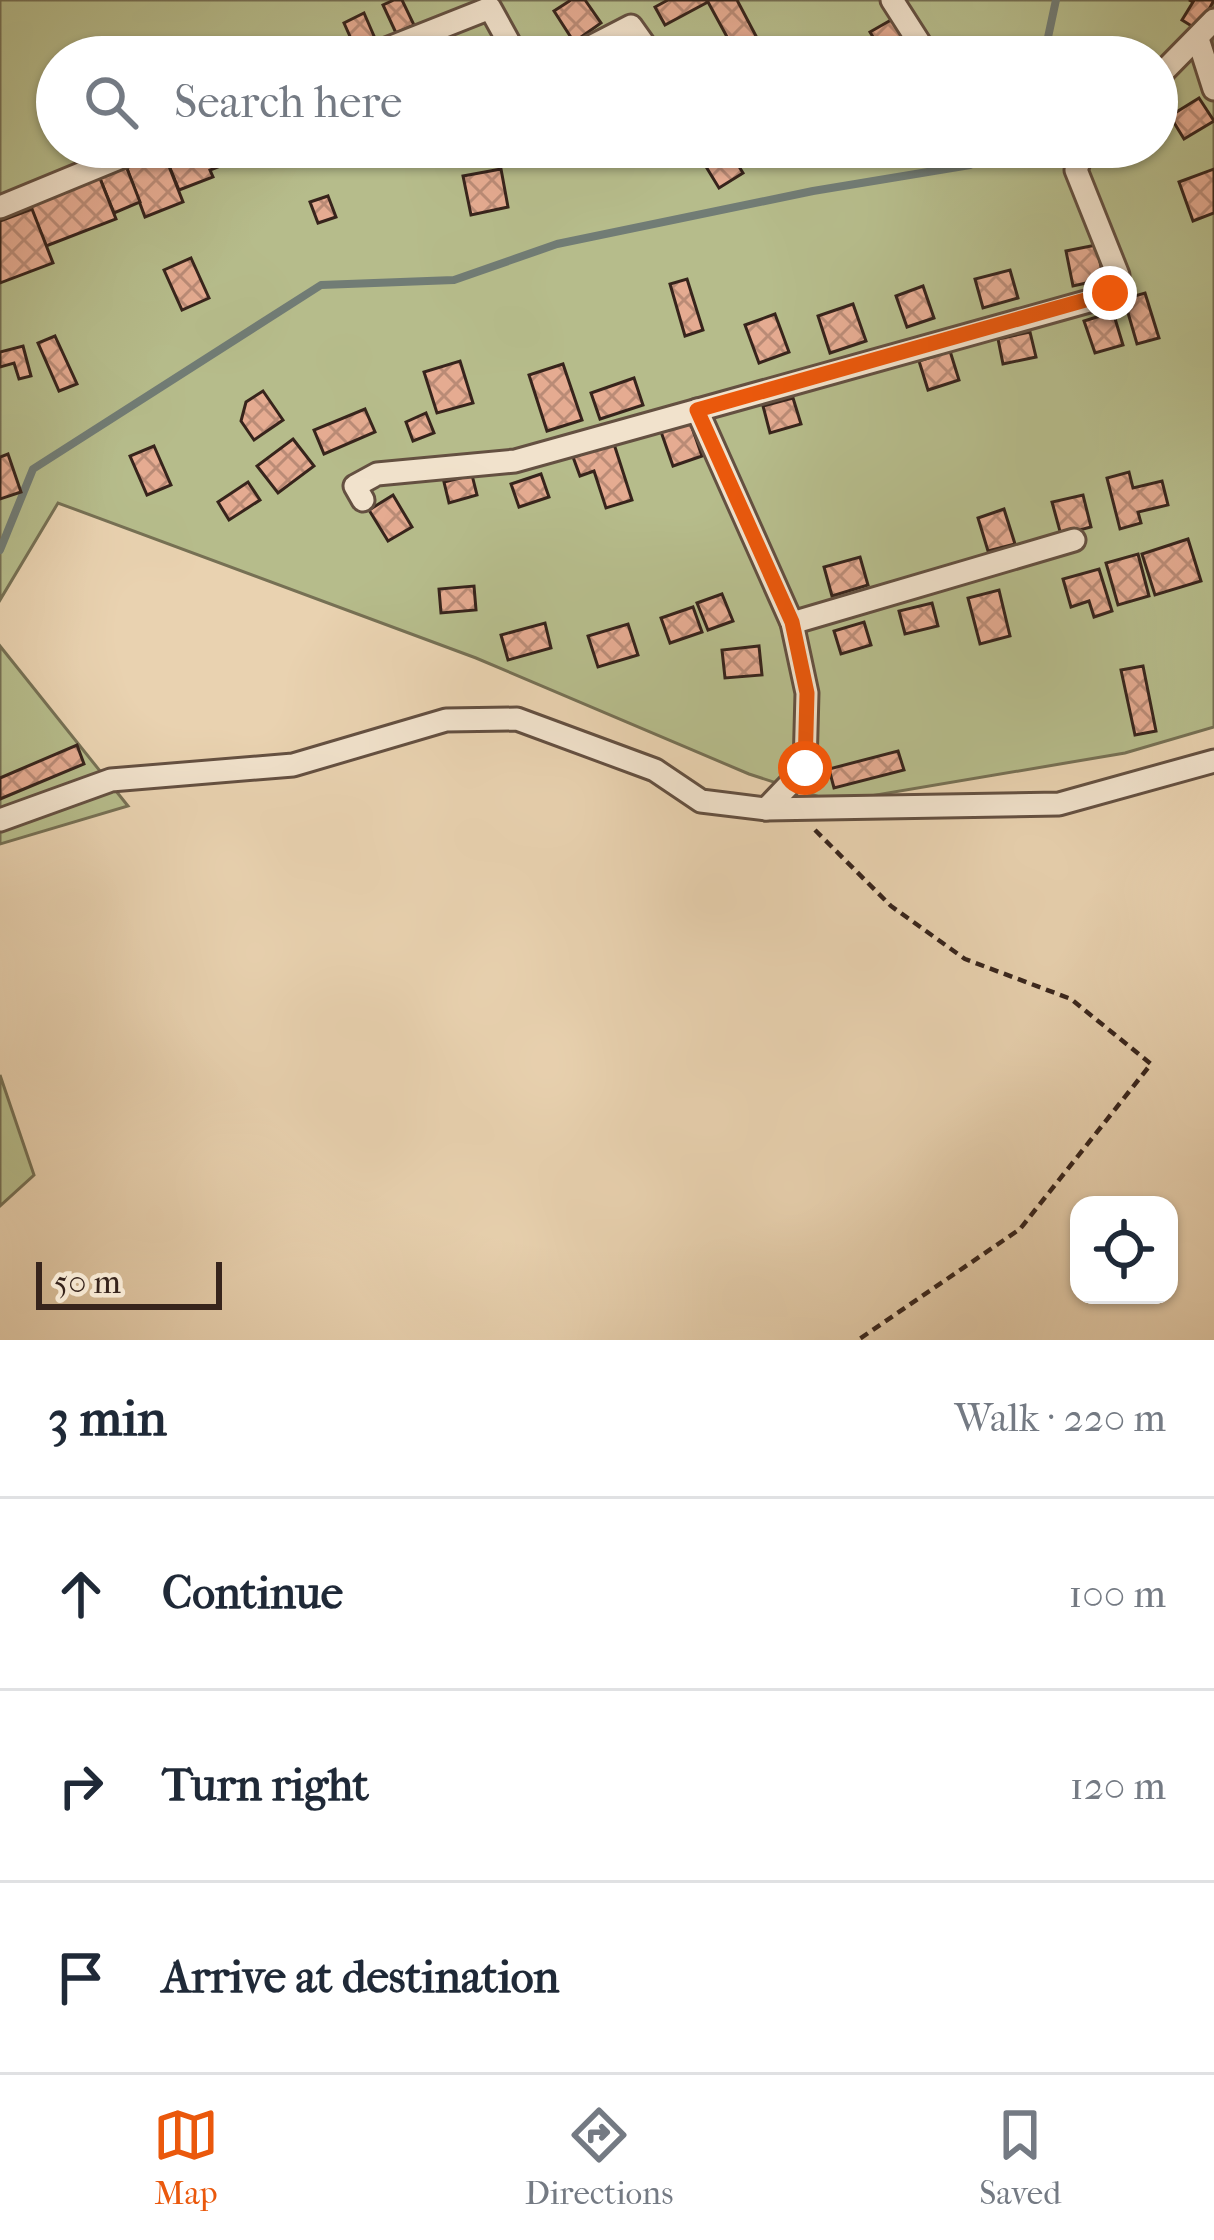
<!DOCTYPE html>
<meta charset="utf-8">
<style>
body{margin:0;font-family:"IM FELL French Canon",serif;background:#f6f6f7;color:#1f2937}
.controls{position:absolute;right:36px;bottom:36px;display:grid;overflow:hidden;border-radius:24px;box-shadow:0 3px 9px #0004}
.controls button{width:108px;height:108px;display:grid;place-items:center;padding:0;border:0;border-bottom:3px solid #e0e1e3;background:#fff;color:#1f2937;font:60px sans-serif}
.scale{position:absolute;left:36px;bottom:30px;width:186px;box-sizing:border-box;padding-left:12px;border:6px solid #37241c;border-top:0;font-size:33px;line-height:42px;white-space:nowrap;color:#37241c;-webkit-text-stroke:9px #f1e2cc;paint-order:stroke}
.stop{position:absolute;width:36px;height:36px;margin:-27px;border:9px solid #ea580c;border-radius:50%;background:#fff}
.stop.end{background:#ea580c;border-color:#fff;box-shadow:0 3px 12px #0008}
.list{margin:0;padding:0;list-style:none}
h2{display:flex;justify-content:space-between;align-items:center;height:156px;margin:0;padding:0 48px;font-size:51px}
h2 small{font-size:39px;font-weight:400;color:#747a83}
.list li{display:grid;grid-template-columns:78px 1fr auto;gap:36px;align-items:center;box-sizing:border-box;height:192px;padding:0 48px;border-top:3px solid #e0e1e3}
.list b{display:block;font-size:45px;white-space:nowrap}
.list em{font-size:39px;font-style:normal;color:#747a83}
.icon{flex:none;width:66px;height:66px;fill:none;stroke:currentColor;stroke-width:2;stroke-linecap:round;stroke-linejoin:round}
.map{position:relative;flex:none;width:1214px;height:1340px;overflow:hidden}
.search{position:absolute;background:#fff;box-shadow:0 3px 9px #0004;left:36px;right:36px;top:36px;height:132px;display:flex;align-items:center;gap:30px;box-sizing:border-box;padding:0 42px;border-radius:66px;color:#747a83;font-size:45px}
.sheet{height:732px;background:#fff}
nav{display:flex;justify-content:space-around;align-items:center;box-sizing:border-box;height:168px;border-top:3px solid #e0e1e3;background:#fff;font-size:33px;color:#747a83}
nav a{display:grid;justify-items:center;gap:6px}
nav .on{color:#ea580c}
.map>svg:first-child{display:block}
.garden{fill:#b6bc8b;stroke:#767054;stroke-width:3;fill-rule:evenodd}
.lines{fill:none;stroke-linecap:round;stroke-linejoin:round}
.stream{stroke:#717c75;stroke-width:8}
.building{fill:url(#building-cross-hatch);stroke:#37241c;stroke-width:3}
.street-casing{stroke:#645041;stroke-width:27}
.path{stroke:#37241c;stroke-width:4.5;stroke-dasharray:9 6;stroke-linecap:butt}
.street{stroke:#f1e2cc;stroke-width:21}
.route{stroke:#ea580c;stroke-width:15}
</style>
<div class="map">
<svg width="1214" height="1340" viewBox="0 0 1214 1340">
<defs>
<pattern id="building-cross-hatch" width="8" height="8" patternUnits="userSpaceOnUse" patternTransform="scale(3)"><rect width="8" height="8" fill="#e5ab91"/><path d="M0 0l8 8M0 8l8-8" fill="none" stroke="#ba8b76"/></pattern>
</defs>
<rect width="100%" height="100%" fill="#e9d2b0"/>
<filter id="stains"><feTurbulence type="fractalNoise" baseFrequency=".00167" numOctaves="4"/><feColorMatrix values="0 0 0 0 .2 0 0 0 0 .09 0 0 0 0 .02 0 0 0 .5 -.17"/></filter>
<radialGradient id="worn" r=".72"><stop offset=".6" stop-color="#630" stop-opacity="0"/><stop offset="1" stop-color="#630" stop-opacity=".3"/></radialGradient>
<g class="garden">
<path d="M0,0H1214V727L1125,753L835,802L749,774L476,658L58,503L0,600ZM57,57H1157V147H57Z"/>
<path d="M0,646L128,806L0,844Z"/>
<path d="M0,1075L34,1175L0,1206Z"/>
</g>
<g class="lines">
<g class="stream">
<path d="M1037,57L1047,42L1056,0"/>
<path d="M0,550L33,469L321,285L454,280L557,244L813,191L970,165L982,147"/>
</g>
</g>
<g class="building">
<path d="M394,0H402L414,25L396,33L383,5Z"/>
<path d="M571,0H585L601,23L574,42L554,11Z"/>
<path d="M668,0H737L767,57H738L708,2L665,25L655,7Z"/>
<path d="M1189,0H1214L1198,30L1182,20L1193,2Z"/>
<path d="M364,13L377,43L357,52L344,23Z"/>
<path d="M898,16L922,57H885L870,32Z"/>
<path d="M1199,98L1214,121L1184,139L1170,116Z"/>
<path d="M173,147H249L251,154L210,170L213,177L179,190L163,151Z"/>
<path d="M694,147H727L743,173L719,188Z"/>
<path d="M163,151L183,202L145,217L126,166Z"/>
<path d="M126,166L140,202L114,213L99,176Z"/>
<path d="M501,169L508,207L471,215L463,176Z"/>
<path d="M1214,169V213L1193,221L1179,182Z"/>
<path d="M99,176L116,219L46,246L29,203Z"/>
<path d="M328,196L336,217L318,223L310,202Z"/>
<path d="M32,209L53,263L0,283V221Z"/>
<path d="M1096,245L1104,279L1073,286L1066,251Z"/>
<path d="M191,258L209,298L182,310L164,270Z"/>
<path d="M1010,270L1018,298L983,308L975,279Z"/>
<path d="M687,279L703,330L685,336L670,284Z"/>
<path d="M923,286L934,318L907,327L896,296Z"/>
<path d="M1145,293L1159,338L1137,344L1124,299Z"/>
<path d="M853,304L866,341L830,353L818,316Z"/>
<path d="M1113,312L1123,345L1095,353L1084,321Z"/>
<path d="M775,314L789,352L759,363L745,325Z"/>
<path d="M1030,332L1036,357L1003,364L998,339Z"/>
<path d="M55,336L77,384L59,391L38,343Z"/>
<path d="M23,346L31,376L19,379L14,363L0,367V352Z"/>
<path d="M950,351L959,380L928,390L919,361Z"/>
<path d="M460,361L473,403L437,413L424,372Z"/>
<path d="M563,364L582,420L547,431L529,375Z"/>
<path d="M634,378L643,405L600,419L591,393Z"/>
<path d="M263,391L283,420L254,440L241,421L246,402Z"/>
<path d="M793,398L801,424L770,433L763,406Z"/>
<path d="M365,409L375,432L324,454L314,430Z"/>
<path d="M426,413L434,433L413,441L406,422Z"/>
<path d="M688,416L702,456L673,466L659,426Z"/>
<path d="M293,439L314,466L278,493L257,466Z"/>
<path d="M614,444L632,500L606,508L594,471L580,476L573,457Z"/>
<path d="M154,446L171,485L147,495L130,456Z"/>
<path d="M8,454L21,492L0,499V457Z"/>
<path d="M1129,472L1133,488L1162,481L1168,505L1138,512L1141,523L1120,529L1107,478Z"/>
<path d="M541,474L549,497L519,507L511,484Z"/>
<path d="M472,475L477,495L449,503L444,482Z"/>
<path d="M248,482L260,500L229,520L218,502Z"/>
<path d="M393,495L412,527L388,541L369,510Z"/>
<path d="M1083,495L1091,527L1061,535L1052,502Z"/>
<path d="M1004,509L1015,544L988,551L978,518Z"/>
<path d="M1188,539L1201,581L1155,595L1142,554Z"/>
<path d="M1138,554L1149,596L1118,605L1106,563Z"/>
<path d="M860,557L868,585L832,596L824,567Z"/>
<path d="M1099,569L1112,611L1094,617L1089,601L1071,607L1063,579Z"/>
<path d="M474,586L476,610L441,613L439,589Z"/>
<path d="M999,590L1010,636L980,644L968,598Z"/>
<path d="M722,594L733,621L708,630L697,603Z"/>
<path d="M932,603L938,626L905,634L899,611Z"/>
<path d="M693,607L702,632L670,643L661,618Z"/>
<path d="M864,622L871,645L841,654L834,631Z"/>
<path d="M545,623L551,648L508,660L501,635Z"/>
<path d="M628,624L638,655L598,667L588,636Z"/>
<path d="M759,646L762,675L725,678L722,650Z"/>
<path d="M1143,666L1156,731L1135,735L1121,670Z"/>
<path d="M77,745L84,764L0,799V778Z"/>
<path d="M898,751L904,770L834,788L829,769Z"/>
</g>
<g class="lines">
<defs>
<g id="street">
<path d="M892,0L924,50"/>
<path d="M1198,39L1214,89"/>
<path d="M366,57L490,8L517,57"/>
<path d="M571,57L631,26L653,57"/>
<path d="M1157,78L1214,20"/>
<path d="M0,207L146,147"/>
<path d="M363,500L355,486L377,474L515,461L1100,298L1117,287L1118,275L1076,170L1085,147"/>
<path d="M792,623L1074,540"/>
<path d="M766,809L1059,804L1214,761"/>
<path d="M0,820L111,780L293,765L446,720L517,719L655,770L701,801L766,809L805,768L807,693L792,623L697,410"/>
</g>
</defs>
<use href="#street" class="street-casing"/>
<path class="path" d="M815,830L891,906L965,959L1071,999L1151,1064L1020,1229L858,1340"/>
<use href="#street" class="street"/>
</g>
<g class="lines">
<path class="route" d="M805,768L807,693L792,622L697,410L1110,293"/>
</g>
<rect width="100%" height="100%" filter="url(#stains)"/>
<rect width="100%" height="100%" fill="url(#worn)"/>
</svg>
<div class="controls">
<button><svg class="icon" aria-label="locate" viewBox="0 0 24 24"><circle cx="12" cy="12" r="6"/><path d="M12 2v4M12 18v4M2 12h4M18 12h4"/></svg></button>
</div>
<div class="scale">50 m</div>
<div class="stop" style="left:805px;top:768px"></div>
<div class="stop end" style="left:1110px;top:293px"></div>
<div class="search"><svg class="icon" aria-label="search" viewBox="0 0 24 24"><circle cx="10" cy="10" r="6"/><path d="M15 15l6 6"/></svg>Search here</div>
</div>
<section class="sheet">
<h2>3 min<small>Walk · 220 m</small></h2>
<ul class="list">
<li><svg class="icon" aria-label="ahead" viewBox="0 0 24 24"><path d="M12 20V5M6 11l6-6 6 6"/></svg><div><b>Continue</b></div><em>100 m</em></li>
<li><svg class="icon" aria-label="right" viewBox="0 0 24 24"><path d="M7 20v-9h11M14 6l5 5-5 5"/></svg><div><b>Turn right</b></div><em>120 m</em></li>
<li><svg class="icon" aria-label="arrive" viewBox="0 0 24 24"><path d="M6 21V4h12l-3 4 3 4H6"/></svg><div><b>Arrive at destination</b></div></li>
</ul>
</section>
<nav>
<a class="on"><svg class="icon" aria-label="map" viewBox="0 0 24 24"><path d="M3 6l6-2 6 2 6-2v14l-6 2-6-2-6 2zM9 4v14M15 6v14"/></svg>Map</a>
<a><svg class="icon" aria-label="directions" viewBox="0 0 24 24"><path d="M12 3l9 9-9 9-9-9zM9 14v-3h6M13 9l2 2-2 2"/></svg>Directions</a>
<a><svg class="icon" aria-label="saved" viewBox="0 0 24 24"><path d="M7 4h10v16l-5-4-5 4z"/></svg>Saved</a>
</nav>
